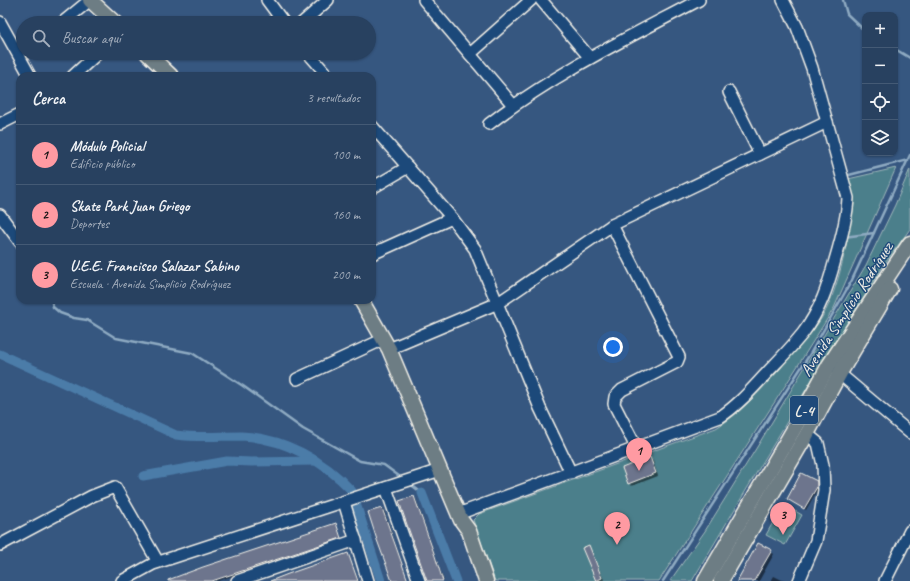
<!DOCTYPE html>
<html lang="es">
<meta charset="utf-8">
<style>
body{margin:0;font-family:Caveat,sans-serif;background:#304866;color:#f1f3f6}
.controls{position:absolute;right:12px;top:12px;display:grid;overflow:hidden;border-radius:8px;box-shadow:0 1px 3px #0004}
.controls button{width:36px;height:36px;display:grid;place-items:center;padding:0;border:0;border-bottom:1px solid #445a75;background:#284160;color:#f1f3f6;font:20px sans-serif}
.you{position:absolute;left:613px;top:347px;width:14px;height:14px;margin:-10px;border:3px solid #fff;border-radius:50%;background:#1a73e8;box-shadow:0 0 0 6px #1a73e833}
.badge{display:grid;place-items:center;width:26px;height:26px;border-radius:50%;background:#ff9aa2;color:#111;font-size:13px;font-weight:700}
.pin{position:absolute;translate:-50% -33px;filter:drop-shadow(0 1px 2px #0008)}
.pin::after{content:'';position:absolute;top:21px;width:14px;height:12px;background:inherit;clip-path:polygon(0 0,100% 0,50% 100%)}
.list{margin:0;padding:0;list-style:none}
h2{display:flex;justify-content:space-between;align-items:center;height:52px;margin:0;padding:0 16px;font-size:17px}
h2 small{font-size:13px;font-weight:400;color:#a5afbd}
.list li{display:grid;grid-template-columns:26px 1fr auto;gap:12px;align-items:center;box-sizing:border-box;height:60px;padding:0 16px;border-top:1px solid #445a75}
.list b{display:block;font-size:15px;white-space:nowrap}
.list p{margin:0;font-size:13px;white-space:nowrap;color:#a5afbd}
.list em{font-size:13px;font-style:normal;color:#a5afbd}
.icon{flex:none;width:22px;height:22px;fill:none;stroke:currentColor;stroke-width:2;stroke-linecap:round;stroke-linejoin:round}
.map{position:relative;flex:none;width:910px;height:581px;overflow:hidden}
.search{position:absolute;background:#284160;box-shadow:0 1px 3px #0004;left:16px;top:16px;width:360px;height:44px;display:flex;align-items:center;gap:10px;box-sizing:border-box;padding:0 14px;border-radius:22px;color:#a5afbd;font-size:15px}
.panel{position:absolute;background:#284160;box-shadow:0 1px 3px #0004;left:16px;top:72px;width:360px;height:232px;border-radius:12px}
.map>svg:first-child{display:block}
.green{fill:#4c7f8b;stroke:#a0b8ba}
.shadow{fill:#0007}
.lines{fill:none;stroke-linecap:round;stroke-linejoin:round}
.stream{stroke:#8fabc2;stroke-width:2.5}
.canal{stroke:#4b7ca8;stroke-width:9}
.building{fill:#6d758d;stroke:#f4f1e8}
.minor-casing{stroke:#f4f1e8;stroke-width:14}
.major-casing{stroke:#f4f1e8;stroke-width:17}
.minor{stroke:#1f4a7a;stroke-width:11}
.major{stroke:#6d7d84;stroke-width:14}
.labels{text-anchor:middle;stroke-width:3;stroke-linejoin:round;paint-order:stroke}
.shield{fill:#1f4a7a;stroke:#b4bfc7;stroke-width:1}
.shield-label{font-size:16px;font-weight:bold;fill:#f4f1e8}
.street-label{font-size:17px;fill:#f4f1e8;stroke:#1f4a7a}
</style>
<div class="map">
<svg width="910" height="581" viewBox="0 0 910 581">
<rect width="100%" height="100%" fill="#365780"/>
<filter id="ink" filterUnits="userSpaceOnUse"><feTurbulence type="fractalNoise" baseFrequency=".025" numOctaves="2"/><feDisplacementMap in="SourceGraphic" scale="8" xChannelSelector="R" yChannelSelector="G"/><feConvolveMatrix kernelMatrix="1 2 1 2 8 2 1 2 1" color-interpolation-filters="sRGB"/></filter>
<g filter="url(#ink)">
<g class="green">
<path d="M896,168L834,308L787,383L659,581H495L473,520L479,514L716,428C740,414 759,392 778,371C791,355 807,339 819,322C838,295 850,236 851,203C851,195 849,187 848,179Z"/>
<path d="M910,169V229L886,262L813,378L692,581H670L705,531L757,447L866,265L895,205Z"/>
<path d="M783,504L802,515L785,545L766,535Z"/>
</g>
<g class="shadow">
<path d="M650,458L653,461L658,476L632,486L629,483Z"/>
<path d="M816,482L818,484V489L806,510L790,501Z"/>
<path d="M414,497L416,499L444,581H428Z"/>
<path d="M382,509L384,510L408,581H393Z"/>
<path d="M336,524L342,539L218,581H178Z"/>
<path d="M759,544L774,554L759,581H738Z"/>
<path d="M590,548L604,580L602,581H596Z"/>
<path d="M348,555L359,581H270Z"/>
<path d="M774,576L784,581H771Z"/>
</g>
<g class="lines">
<g class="stream">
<path d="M843,0L847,14L865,31"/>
<path d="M895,49L910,58"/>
<path d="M845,176L908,160"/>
<path d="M844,237L874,233"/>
<path d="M54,300L52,303L53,307L60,313L74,318L87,320L116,338L192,353L243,386L303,429L360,461L384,465L403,479"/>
<path d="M410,484L422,493"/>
<path d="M663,581L810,354L852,280L910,155"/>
</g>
<g class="canal">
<path d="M0,354L176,435C198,438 219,436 241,436C284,438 323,460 352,491L381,581"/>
<path d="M143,476L227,461L252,462L316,461"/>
<path d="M422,493L456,581"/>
</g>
</g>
<g class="building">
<path d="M650,457L656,473L628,484L622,468Z"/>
<path d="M801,473L817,481V487L804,509L787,499Z"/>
<path d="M414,496L435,556L443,581H427L405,519L399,501Z"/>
<path d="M382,508L396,547L408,581H392L377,540L368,512Z"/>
<path d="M336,523L341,538L212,581H168V580L203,567Z"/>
<path d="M758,543L772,550L754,581H737Z"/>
<path d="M589,545L602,578L596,581L582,548Z"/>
<path d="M348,553L358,581H270L288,574Z"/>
</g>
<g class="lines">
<defs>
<g id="minor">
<path d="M267,0L284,23"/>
<path d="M424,0L513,105"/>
<path d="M541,0L590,58"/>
<path d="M0,22L30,76"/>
<path d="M62,23L90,0"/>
<path d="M302,23L328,0"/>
<path d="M308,53L328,76"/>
<path d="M470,54L531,0"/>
<path d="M73,76L98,53"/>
<path d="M729,92L760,154"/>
<path d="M0,124L20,114"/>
<path d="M489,124C553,74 628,38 699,0"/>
<path d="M372,126L452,218L475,249L540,408L571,473"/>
<path d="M372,188L408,167"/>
<path d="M0,215L20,242"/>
<path d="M612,225L679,357L677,362L622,390L615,397L614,404L637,449"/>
<path d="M372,254L452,218"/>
<path d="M389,349L498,303L612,225L827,122"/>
<path d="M834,369L910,433"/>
<path d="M297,379L384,339"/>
<path d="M386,488L419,581"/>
<path d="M344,502L368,581"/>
<path d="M458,514L720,417C737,406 750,391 764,376C777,362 791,348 803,333C820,311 828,286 835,260C841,240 847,219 848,198L812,68L797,27L783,0"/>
<path d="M0,545L92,496L115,487L158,562"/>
<path d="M122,581L153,564L440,470"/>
<path d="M237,581L356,540"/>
<path d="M799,581L816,541L824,490L823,465L818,443L807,434"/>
<path d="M885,581L910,531"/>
</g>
<g id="major">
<path d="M90,0L115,23"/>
<path d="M147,53L171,76"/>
<path d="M361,300L389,349L461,520L469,531L486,581"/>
<path d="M705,581L795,427L829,365L910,243"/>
<path d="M721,581L807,434L840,373L890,289"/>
</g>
</defs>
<use href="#minor" class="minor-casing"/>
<use href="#major" class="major-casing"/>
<use href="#minor" class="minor"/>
<use href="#major" class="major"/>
</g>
</g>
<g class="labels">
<rect class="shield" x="790" y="396" width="28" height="28" rx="3"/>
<g class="shield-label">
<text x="804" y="416">L-4</text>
</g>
<g class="street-label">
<text transform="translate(846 309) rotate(-57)" y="6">Avenida Simplicio Rodríguez</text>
</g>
</g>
</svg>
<div class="controls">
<button>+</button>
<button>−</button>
<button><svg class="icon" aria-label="locate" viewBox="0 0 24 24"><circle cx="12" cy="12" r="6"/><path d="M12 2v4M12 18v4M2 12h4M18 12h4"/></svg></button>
<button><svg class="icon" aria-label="layers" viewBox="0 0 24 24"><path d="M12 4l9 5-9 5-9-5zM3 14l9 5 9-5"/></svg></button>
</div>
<div class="you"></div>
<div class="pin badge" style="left:639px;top:471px">1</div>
<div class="pin badge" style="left:617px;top:545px">2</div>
<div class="pin badge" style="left:783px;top:535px">3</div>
<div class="search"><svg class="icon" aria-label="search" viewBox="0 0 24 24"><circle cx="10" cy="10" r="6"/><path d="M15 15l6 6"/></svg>Buscar aquí</div>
<section class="panel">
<h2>Cerca<small>3 resultados</small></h2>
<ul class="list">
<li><span class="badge">1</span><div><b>Módulo Policial</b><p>Edificio público</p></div><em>100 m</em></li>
<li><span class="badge">2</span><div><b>Skate Park Juan Griego</b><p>Deportes</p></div><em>160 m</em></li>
<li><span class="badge">3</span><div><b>U.E.E. Francisco Salazar Sabino</b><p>Escuela · Avenida Simplicio Rodríguez</p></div><em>200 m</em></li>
</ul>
</section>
</div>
